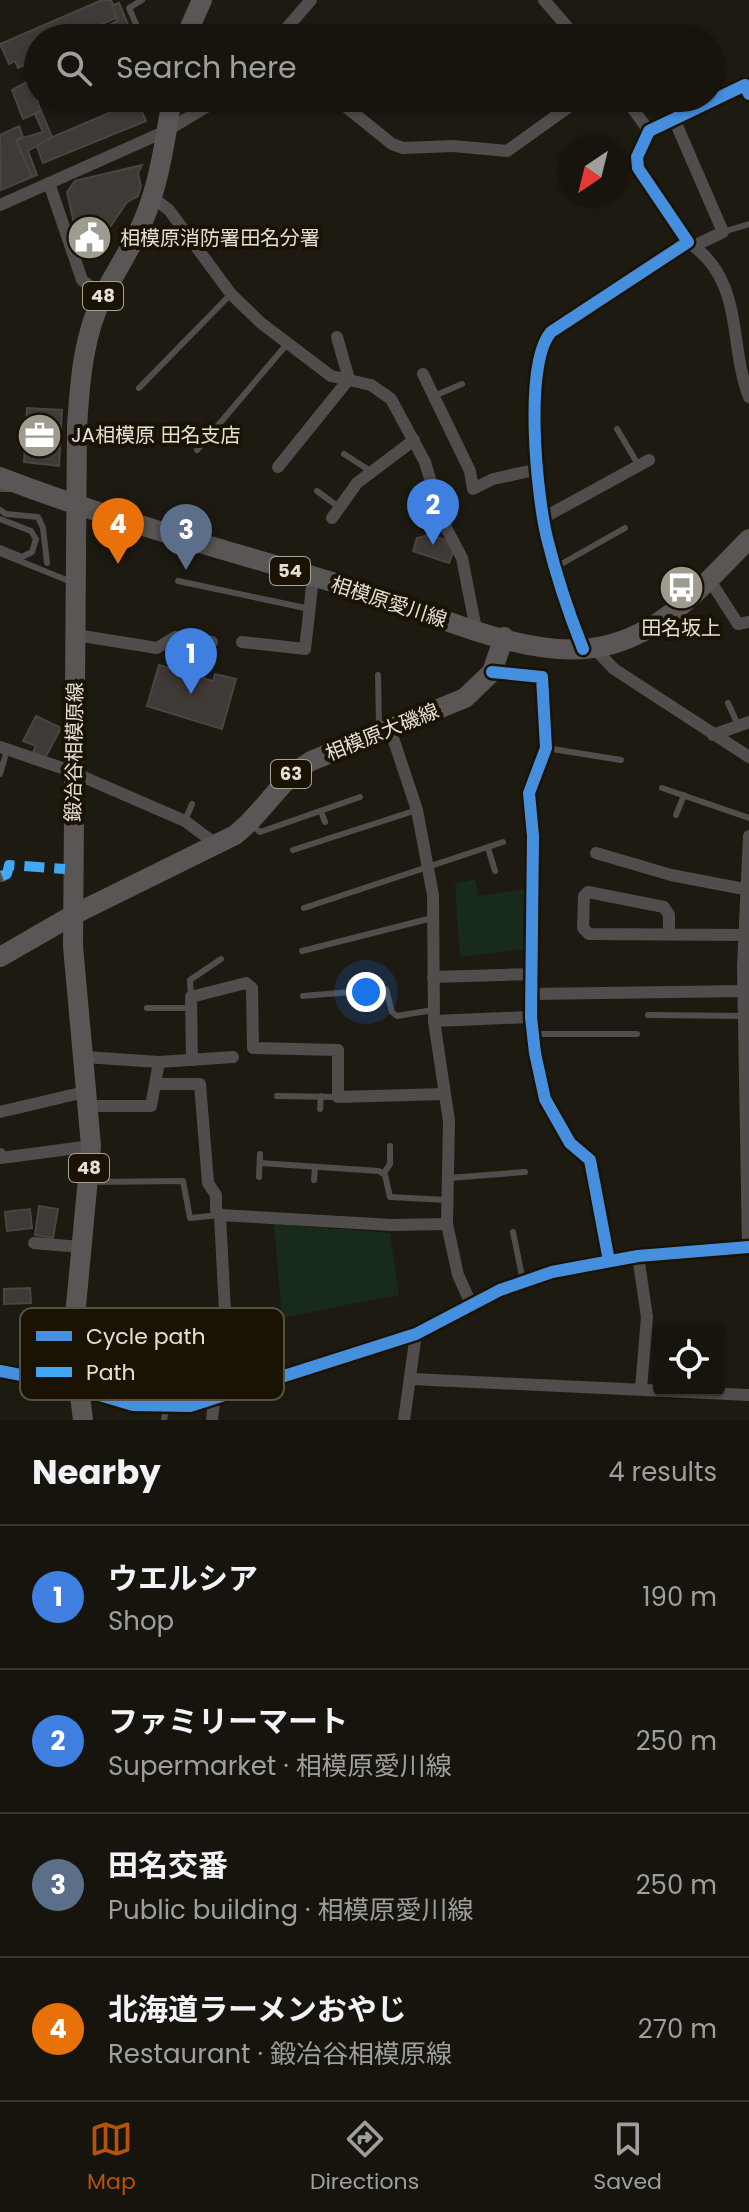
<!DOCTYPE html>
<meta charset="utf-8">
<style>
body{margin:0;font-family:Poppins,"Noto Sans JP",sans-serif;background:#1f1d16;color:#f1f3f6}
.controls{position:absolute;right:24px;bottom:24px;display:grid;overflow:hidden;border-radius:8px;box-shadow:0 2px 6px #0004}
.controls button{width:72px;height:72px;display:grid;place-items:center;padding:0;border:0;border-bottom:2px solid #35332e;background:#16140d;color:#f1f3f6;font:40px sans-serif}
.compass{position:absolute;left:557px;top:136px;width:72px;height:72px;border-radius:50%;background:#16140d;box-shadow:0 2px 6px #0004;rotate:215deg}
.you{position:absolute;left:366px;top:992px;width:28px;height:28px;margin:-20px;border:6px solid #fff;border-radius:50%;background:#1a73e8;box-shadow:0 0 0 12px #1a73e833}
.badge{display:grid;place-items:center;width:52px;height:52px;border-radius:50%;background:#b45309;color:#fff;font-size:26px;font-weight:700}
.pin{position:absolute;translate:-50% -66px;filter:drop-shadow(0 2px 4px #0008)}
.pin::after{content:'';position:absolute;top:42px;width:28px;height:24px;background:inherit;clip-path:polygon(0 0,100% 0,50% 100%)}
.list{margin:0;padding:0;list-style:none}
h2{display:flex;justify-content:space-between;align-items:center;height:104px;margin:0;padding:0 32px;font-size:34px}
h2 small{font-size:26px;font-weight:400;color:#9e9e9d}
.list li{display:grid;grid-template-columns:52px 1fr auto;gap:24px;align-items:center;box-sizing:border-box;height:144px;padding:0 32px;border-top:2px solid #35332e}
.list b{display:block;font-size:30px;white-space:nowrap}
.list p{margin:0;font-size:26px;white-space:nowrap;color:#9e9e9d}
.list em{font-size:26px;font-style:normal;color:#9e9e9d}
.icon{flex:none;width:44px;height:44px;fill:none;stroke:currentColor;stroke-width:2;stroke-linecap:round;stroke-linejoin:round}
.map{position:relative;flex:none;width:749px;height:1420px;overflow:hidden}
.search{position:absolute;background:#16140d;box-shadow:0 2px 6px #0004;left:24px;right:24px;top:24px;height:88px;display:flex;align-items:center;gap:20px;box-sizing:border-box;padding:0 28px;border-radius:44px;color:#9e9e9d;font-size:30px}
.sheet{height:680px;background:#16140d}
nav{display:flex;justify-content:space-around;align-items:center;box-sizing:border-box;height:112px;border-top:2px solid #35332e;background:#16140d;font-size:22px;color:#9e9e9d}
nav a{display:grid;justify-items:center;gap:4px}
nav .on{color:#b45309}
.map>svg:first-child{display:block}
.green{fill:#172a1b}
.building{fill:#3f3937;stroke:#494541;stroke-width:2}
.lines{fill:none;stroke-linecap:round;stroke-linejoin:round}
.service{stroke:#514d4c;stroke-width:6}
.minor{stroke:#514d4c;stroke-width:12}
.primary{stroke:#5a5655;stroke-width:20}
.quiet{stroke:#3fa9f5;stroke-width:10;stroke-dasharray:20 10;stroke-linecap:butt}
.cycleway-casing{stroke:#1a1304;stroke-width:17}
.cycleway{stroke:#468fdf;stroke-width:12}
.labels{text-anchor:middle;stroke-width:8;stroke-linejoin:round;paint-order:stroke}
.shield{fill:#1a1304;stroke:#a7a296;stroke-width:2}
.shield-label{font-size:18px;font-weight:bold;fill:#e4e0d5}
.poi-label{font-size:20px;fill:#e4e0d5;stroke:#1a1304;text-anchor:start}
.street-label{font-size:20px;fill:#e4e0d5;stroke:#1a1304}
.key{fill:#1a1304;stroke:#575043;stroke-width:2}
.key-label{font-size:22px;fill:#e4e0d5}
</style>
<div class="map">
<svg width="749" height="1420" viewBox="0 0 749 1420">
<rect width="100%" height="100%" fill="#1d1a11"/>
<g class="green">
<path d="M475,879L479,896L529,888L528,949L460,957L455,884Z"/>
<path d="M274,1224L390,1233L399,1295L282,1318Z"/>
</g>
<g class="building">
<path d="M102,0H111L118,17L70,38H38V59L18,68L15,61L9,64L0,44Z"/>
<path d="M119,3L129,27L109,34L106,27L117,21L113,5Z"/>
<path d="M38,76V98H45L37,101L41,111L23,119L12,90Z"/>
<path d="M137,101L146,121L43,163L36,144Z"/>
<path d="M41,111L52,137L28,151L37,175L32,177L16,140L43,132L35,114Z"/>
<path d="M19,126L23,137L16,140L32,177L1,190L0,135Z"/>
<path d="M142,165L138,173L141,186L138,196L127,202L100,242L102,248L90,253L75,228L67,192L75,181Z"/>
<path d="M27,408L62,410L59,466L24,462Z"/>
<path d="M429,535L446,540L454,549L449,563L413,551L417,538Z"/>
<path d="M159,665L213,681L215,674L236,679L222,729L147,706Z"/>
<path d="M36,716L61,728L44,760L32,755L36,746L23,741Z"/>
<path d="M39,1206L58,1209L53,1238L35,1235Z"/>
<path d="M30,1209L32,1228L7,1231L5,1212Z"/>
<path d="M30,1288L31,1303L4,1304V1289Z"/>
</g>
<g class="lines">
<g class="service">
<path d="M142,38L129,8L142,0"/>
<path d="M723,232L749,224"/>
<path d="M139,388L231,294"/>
<path d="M434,396L462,384"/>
<path d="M617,429L639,466"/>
<path d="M197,450L287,344"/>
<path d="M344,454L372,472"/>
<path d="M0,489H15"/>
<path d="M317,491L340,508"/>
<path d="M0,510L6,514L38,517L43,528L47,563"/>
<path d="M0,519L31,531L36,539L32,552L22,557L0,548"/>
<path d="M0,553L74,583"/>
<path d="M556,567L625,528"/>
<path d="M178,581L310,609"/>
<path d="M378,675L379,727"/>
<path d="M728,703L738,725"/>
<path d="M546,748L621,760"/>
<path d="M0,774L7,750"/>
<path d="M662,788L749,818"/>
<path d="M321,811L325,822"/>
<path d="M676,815L684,795"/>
<path d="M185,821L192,804"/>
<path d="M252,825L260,832L360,797"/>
<path d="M488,848L495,871"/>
<path d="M293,850L417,810"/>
<path d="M304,908L503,842"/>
<path d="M302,951L432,918"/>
<path d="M303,996L386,989L392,1012L397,1016L433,1010"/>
<path d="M191,997L190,980L221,959"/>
<path d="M147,1008H191"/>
<path d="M648,1015L745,1016"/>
<path d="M533,1034H637"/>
<path d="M277,1096L338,1097"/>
<path d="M320,1109L321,1096"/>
<path d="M260,1163L379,1171L385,1175L390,1197L446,1200"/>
<path d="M384,1173L390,1164V1146"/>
<path d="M259,1177L260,1154"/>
<path d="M449,1178L525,1172"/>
<path d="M314,1180L315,1167"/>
<path d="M92,1182L183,1181L190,1218L220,1215"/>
<path d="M513,1232L523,1281"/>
<path d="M164,1420L166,1407"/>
</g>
<g class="minor">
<path d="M544,0L577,38"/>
<path d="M278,38L311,0"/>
<path d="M335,98L392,144L403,148L453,146L507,151L581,98"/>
<path d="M625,98L649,131"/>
<path d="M674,119L723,232L694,246"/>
<path d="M49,183L82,280L103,296"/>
<path d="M152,197L169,210L231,294L261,323L331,376L371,385L391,399L425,462L443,522L462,558L476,629"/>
<path d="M0,205L166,131L221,98"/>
<path d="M688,242C745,280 728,343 749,397"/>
<path d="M423,374L470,471L473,489L493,479L539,469"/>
<path d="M278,467L349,379L337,337"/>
<path d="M332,518L357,483L414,440"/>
<path d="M543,518L649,460"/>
<path d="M709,579L738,624L749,622"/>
<path d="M76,635L157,648L175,637L212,642"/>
<path d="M242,642L305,649L313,578"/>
<path d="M594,648L614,669L749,757"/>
<path d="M583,649C569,614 556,575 547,538C537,497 523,364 551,332L688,242L638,168L637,157L649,131L745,85L749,94"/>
<path d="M492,672L542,677L546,748L529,793L533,836L531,1017L535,1053L545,1099L570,1143L590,1160L609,1261"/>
<path d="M390,729L417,810L433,895L434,1021L449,1121L447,1224L458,1275L472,1306"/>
<path d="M713,735L749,722"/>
<path d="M0,747L65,769L185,821L217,845"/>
<path d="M596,853L671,875L744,889"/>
<path d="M0,876H2"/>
<path d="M669,935V915L664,907L588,892L584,896L583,928L589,934L744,935"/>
<path d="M433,977L531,974"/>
<path d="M532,994L744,991"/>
<path d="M434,1021L531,1017"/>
<path d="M85,1057L159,1062"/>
<path d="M192,1060L191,997L246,983L252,988L253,1048L338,1050V1097L445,1094"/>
<path d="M156,1084H200L208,1183L216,1195V1210L220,1215L227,1351L235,1393"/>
<path d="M90,1106H151L159,1062L233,1057"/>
<path d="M0,1112L89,1091"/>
<path d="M0,1154L1,1158L91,1146"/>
<path d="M220,1215L392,1225L447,1224"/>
<path d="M34,1243L80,1247"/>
<path d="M748,1247L743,967L749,836"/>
<path d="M638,1256L647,1317L641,1389"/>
<path d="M0,1371L52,1381L133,1405L190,1406L416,1334L500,1290L552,1272L638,1256L749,1247"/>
<path d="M412,1379L749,1395"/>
<path d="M212,1420L214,1401"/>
<path d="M404,1420L416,1334"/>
</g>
<g class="primary">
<path d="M185,38L202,0"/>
<path d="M0,477C121,524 247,555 371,594C436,615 524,658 593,648C660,639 704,584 749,539"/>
<path d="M0,957L73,915L235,835C264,813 279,780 311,761L465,698L492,672L504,637"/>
<path d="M83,1420L73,1338L91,1146L73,946L77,426C80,381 83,335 104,294C119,265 138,238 149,206C161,171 166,135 172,98"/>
</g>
<path class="quiet" d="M2,876L7,874L9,865L65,869"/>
<defs>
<g id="cycleway">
<path d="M583,649C569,614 556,575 547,538C537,497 523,364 551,332L688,242L638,168L637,157L649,131L745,85L749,94"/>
<path d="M492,672L542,677L546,748L529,793L533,836L531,1017L535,1053L545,1099L570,1143L590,1160L609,1261"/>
<path d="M0,1371L52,1381L133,1405L190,1406L416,1334L500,1290L552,1272L638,1256L749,1247"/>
</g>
</defs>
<use href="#cycleway" class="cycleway-casing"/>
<use href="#cycleway" class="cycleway"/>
</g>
<defs>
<symbol id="civic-disc" viewBox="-11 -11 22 22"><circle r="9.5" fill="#9e9b90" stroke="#1a1304"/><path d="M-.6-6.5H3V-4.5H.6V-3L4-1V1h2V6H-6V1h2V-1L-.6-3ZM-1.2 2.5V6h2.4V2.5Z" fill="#fff"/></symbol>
<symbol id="office-disc" viewBox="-11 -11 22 22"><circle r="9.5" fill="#9e9b90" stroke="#1a1304"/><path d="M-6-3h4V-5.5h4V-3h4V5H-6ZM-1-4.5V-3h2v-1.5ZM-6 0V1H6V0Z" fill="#fff"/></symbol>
<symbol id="bus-disc" viewBox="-11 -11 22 22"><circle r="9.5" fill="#9e9b90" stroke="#1a1304"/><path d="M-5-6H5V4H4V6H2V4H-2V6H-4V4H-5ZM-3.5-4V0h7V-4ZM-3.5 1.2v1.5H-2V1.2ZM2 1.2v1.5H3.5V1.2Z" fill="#fff"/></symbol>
</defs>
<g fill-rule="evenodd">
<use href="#civic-disc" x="64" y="212" width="51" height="51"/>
<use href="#office-disc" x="14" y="410" width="51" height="51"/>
<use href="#bus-disc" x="656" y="562" width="51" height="51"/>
</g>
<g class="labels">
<g class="shield">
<rect x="83" y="282" width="40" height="28" rx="6"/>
<rect x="270" y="557" width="40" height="28" rx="6"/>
<rect x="271" y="760" width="40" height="28" rx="6"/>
<rect x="69" y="1154" width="40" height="28" rx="6"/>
</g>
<g class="shield-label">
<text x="103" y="302">48</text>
<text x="290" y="577">54</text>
<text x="291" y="780">63</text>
<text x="89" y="1174">48</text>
</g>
<g class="poi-label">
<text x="120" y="245">相模原消防署田名分署</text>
<text x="71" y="442">JA相模原 田名支店</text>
<text x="681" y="635" text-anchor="middle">田名坂上</text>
</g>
<g class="street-label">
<text transform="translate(389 602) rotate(18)" y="7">相模原愛川線</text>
<text transform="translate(382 732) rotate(-22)" y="7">相模原大磯線</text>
<text transform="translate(74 752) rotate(-89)" y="7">鍛冶谷相模原線</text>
</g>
</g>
<rect x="20" y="1308" width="264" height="92" rx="12" class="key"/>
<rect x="36" y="1331" width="36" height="10" fill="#468fdf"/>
<rect x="36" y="1367" width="36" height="10" fill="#3fa9f5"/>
<g class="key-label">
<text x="86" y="1344">Cycle path</text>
<text x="86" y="1380">Path</text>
</g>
</svg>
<div class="controls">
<button><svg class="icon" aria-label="locate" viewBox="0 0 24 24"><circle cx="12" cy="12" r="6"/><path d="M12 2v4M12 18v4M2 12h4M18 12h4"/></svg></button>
</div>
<svg class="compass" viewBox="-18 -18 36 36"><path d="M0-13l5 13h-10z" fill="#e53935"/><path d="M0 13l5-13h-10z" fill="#9e9e9d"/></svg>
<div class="you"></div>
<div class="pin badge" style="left:191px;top:694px;background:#3f7fe0">1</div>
<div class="pin badge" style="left:433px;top:545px;background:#3f7fe0">2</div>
<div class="pin badge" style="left:186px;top:570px;background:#5c6f8a">3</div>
<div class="pin badge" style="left:118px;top:564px;background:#e8710a">4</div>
<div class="search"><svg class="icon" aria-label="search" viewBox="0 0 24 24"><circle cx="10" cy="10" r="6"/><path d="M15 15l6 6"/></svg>Search here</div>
</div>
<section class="sheet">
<h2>Nearby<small>4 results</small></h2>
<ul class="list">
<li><span class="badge" style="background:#3f7fe0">1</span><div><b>ウエルシア</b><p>Shop</p></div><em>190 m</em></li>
<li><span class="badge" style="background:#3f7fe0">2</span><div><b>ファミリーマート</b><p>Supermarket · 相模原愛川線</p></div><em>250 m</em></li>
<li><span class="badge" style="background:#5c6f8a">3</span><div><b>田名交番</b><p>Public building · 相模原愛川線</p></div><em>250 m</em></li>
<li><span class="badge" style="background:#e8710a">4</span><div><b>北海道ラーメンおやじ</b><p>Restaurant · 鍛冶谷相模原線</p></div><em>270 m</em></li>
</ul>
</section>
<nav>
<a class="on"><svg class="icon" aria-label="map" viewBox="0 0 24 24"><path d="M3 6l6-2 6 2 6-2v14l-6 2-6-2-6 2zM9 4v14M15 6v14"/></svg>Map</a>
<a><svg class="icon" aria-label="directions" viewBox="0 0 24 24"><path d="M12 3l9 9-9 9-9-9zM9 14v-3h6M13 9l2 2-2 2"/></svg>Directions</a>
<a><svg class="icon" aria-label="saved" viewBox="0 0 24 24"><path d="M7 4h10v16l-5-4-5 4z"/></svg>Saved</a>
</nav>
